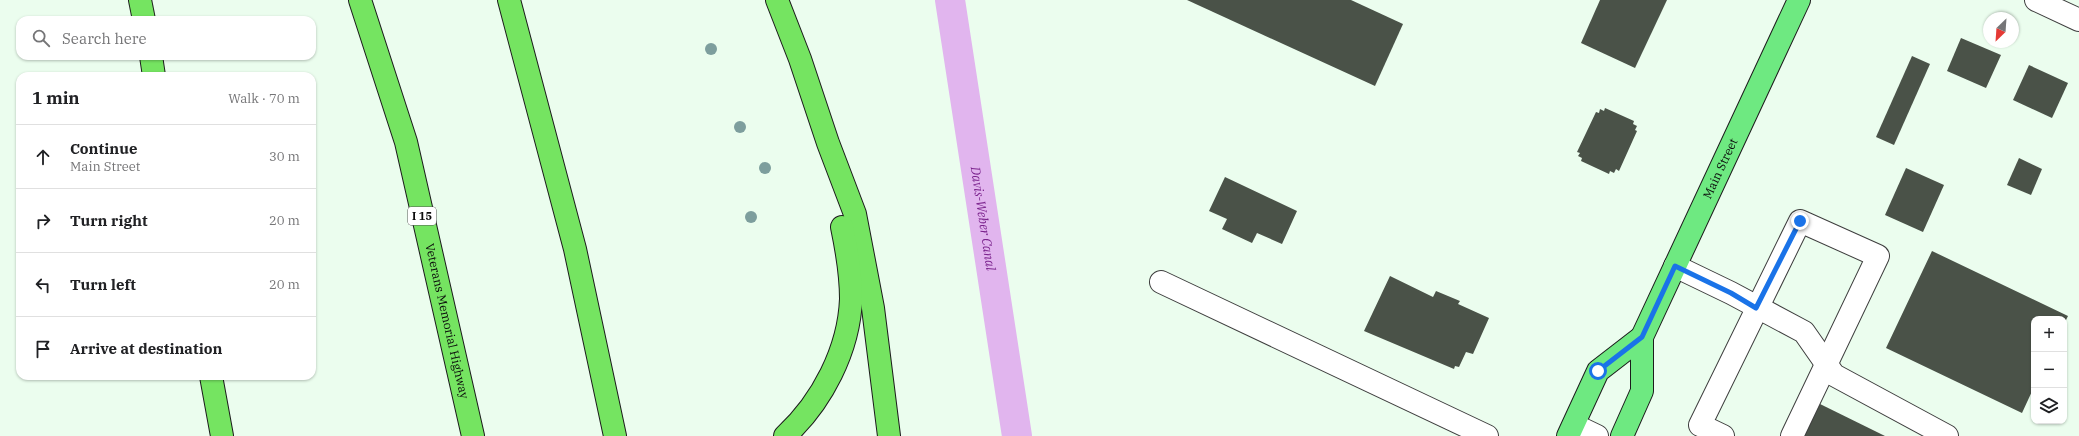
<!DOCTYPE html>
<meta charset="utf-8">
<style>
body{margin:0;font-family:"IBM Plex Serif",serif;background:#f2f2f2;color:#202124}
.controls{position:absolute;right:12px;bottom:12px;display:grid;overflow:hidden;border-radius:8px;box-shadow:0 1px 3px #0004}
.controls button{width:36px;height:36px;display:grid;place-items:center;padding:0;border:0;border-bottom:1px solid #e0e0e0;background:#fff;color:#202124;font:20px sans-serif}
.compass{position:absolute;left:1983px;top:12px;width:36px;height:36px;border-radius:50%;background:#fff;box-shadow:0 1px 3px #0004;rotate:205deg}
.stop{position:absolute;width:12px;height:12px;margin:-9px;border:3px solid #1a73e8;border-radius:50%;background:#fff}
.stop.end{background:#1a73e8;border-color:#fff;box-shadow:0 1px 4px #0008}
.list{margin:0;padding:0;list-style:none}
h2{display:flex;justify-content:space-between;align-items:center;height:52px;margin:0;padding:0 16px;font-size:17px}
h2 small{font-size:13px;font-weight:400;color:#757577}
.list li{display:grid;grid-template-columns:26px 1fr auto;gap:12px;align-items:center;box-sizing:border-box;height:64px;padding:0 16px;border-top:1px solid #e0e0e0}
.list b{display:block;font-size:15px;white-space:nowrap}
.list p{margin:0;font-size:13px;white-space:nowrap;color:#757577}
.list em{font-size:13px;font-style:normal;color:#757577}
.icon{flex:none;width:22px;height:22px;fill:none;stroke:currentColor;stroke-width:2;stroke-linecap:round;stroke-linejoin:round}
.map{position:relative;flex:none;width:2079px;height:436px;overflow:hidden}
.search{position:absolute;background:#fff;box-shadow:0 1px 3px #0004;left:16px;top:16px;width:300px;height:44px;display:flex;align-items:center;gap:10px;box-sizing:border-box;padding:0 14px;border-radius:12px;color:#757577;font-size:15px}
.panel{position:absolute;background:#fff;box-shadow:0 1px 3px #0004;left:16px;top:72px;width:300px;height:308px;border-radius:12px}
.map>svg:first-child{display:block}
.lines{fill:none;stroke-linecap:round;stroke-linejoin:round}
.canal{stroke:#e1b5ee;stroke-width:30}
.building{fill:#4a5248}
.minor-casing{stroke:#3e3e3e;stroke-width:24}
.major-casing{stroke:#1c1c1c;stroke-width:24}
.highway-casing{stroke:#1c1c1c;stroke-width:24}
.minor{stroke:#fff;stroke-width:22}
.major{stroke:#6ee981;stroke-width:22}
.highway{stroke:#75e461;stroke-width:22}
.tree{fill:#7d9e9d}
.route{stroke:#1a73e8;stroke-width:5}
.labels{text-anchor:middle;stroke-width:4;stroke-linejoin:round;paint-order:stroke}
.shield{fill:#fff;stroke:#545454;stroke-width:1}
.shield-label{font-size:11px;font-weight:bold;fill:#0b0b0b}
.street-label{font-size:12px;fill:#0b0b0b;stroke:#fff}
.water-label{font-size:13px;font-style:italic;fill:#7b238d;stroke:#fff}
</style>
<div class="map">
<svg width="2079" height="436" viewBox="0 0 2079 436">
<rect width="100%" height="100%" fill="#ebfdee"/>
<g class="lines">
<path class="canal" id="s1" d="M950,0L1017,436"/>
</g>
<g class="building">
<path d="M1187,0H1351L1403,24L1375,86Z"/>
<path d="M1600,0H1667L1635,68L1581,43Z"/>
<path d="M1961,38L2001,55L1986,88L1947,71Z"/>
<path d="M1912,56L1930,64L1894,145L1876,137Z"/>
<path d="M2029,65L2068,83L2052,118L2013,100Z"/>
<path d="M1605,108L1634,121L1633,124L1637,126L1635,130L1637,131L1619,171L1616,169L1614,173L1610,171L1609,174L1581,161L1582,158L1578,156L1580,153L1577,152L1596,112L1599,113L1600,109L1604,111Z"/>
<path d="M2019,158L2042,169L2031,195L2007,185Z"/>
<path d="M1906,168L1944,185L1923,232L1885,215Z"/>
<path d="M1225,177L1297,211L1282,244L1257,233L1252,243L1222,229L1227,219L1209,211Z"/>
<path d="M1932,251L2068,316L2064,324V319H2034V387L2022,413L1886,348Z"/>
<path d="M1390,276L1433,297L1436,291L1460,301L1458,304L1489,318L1473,354L1466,352L1459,367L1455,366L1454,369L1364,331Z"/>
<path d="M1820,404L1885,436H1804Z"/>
</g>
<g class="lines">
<defs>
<g id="minor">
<path d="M2036,0L2079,20"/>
<path d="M1675,266L1731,293L1804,332L1834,375L1947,436"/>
<path d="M1161,282L1487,436"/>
<path d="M1574,425L1597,436"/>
<path d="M1723,436L1700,425L1800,221L1878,256L1792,436"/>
</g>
<g id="major">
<path d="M1568,436L1598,371L1642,337"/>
<path id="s2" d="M1622,436L1642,391V337L1799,0"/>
</g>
<g id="highway">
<path d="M140,0L144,20"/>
<path id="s3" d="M360,0L406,142L473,436"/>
<path d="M509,0L575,249L615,436"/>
<path d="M777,0L800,59L828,143L855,214L873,308L889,436"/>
<path d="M151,56L154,76"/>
<path d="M211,376L222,436"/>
<path d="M785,436C822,402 849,350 851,299C851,275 847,251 842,227"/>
</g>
</defs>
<use href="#minor" class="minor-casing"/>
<use href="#major" class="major-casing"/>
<use href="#highway" class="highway-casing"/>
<use href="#minor" class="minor"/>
<use href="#major" class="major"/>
<use href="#highway" class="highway"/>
</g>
<g class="tree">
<circle cx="711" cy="49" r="6"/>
<circle cx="740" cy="127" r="6"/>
<circle cx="765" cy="168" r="6"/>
<circle cx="751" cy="217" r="6"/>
</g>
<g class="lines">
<path class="route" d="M1598,371L1642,337L1675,266L1731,293L1756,308L1800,221"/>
</g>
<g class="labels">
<rect class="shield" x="408" y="207" width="28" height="18" rx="3"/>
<g class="shield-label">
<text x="422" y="220">I 15</text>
</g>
<g class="street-label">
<text dy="4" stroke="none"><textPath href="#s2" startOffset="289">Main Street</textPath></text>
<text dy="4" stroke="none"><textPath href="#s3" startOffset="333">Veterans Memorial Highway</textPath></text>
</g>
<g class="water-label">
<text dy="5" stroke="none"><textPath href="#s1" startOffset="221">Davis-Weber Canal</textPath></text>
</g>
</g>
</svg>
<div class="controls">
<button>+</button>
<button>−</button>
<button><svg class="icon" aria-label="layers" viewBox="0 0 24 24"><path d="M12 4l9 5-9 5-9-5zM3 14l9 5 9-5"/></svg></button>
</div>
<svg class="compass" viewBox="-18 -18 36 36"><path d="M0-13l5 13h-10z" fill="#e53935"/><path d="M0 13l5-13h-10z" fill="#757577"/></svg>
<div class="stop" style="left:1598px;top:371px"></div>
<div class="stop end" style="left:1800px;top:221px"></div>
<div class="search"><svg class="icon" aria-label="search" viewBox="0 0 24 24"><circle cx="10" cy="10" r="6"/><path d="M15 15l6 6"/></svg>Search here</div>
<section class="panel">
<h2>1 min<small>Walk · 70 m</small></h2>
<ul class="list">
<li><svg class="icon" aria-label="ahead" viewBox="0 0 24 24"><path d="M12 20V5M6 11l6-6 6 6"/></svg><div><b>Continue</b><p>Main Street</p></div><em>30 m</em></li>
<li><svg class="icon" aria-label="right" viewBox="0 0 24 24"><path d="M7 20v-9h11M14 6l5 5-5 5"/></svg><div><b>Turn right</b></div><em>20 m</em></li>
<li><svg class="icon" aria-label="left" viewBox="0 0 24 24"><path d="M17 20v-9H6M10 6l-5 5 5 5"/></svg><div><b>Turn left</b></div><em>20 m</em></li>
<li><svg class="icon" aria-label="arrive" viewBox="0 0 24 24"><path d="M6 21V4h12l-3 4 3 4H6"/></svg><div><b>Arrive at destination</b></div></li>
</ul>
</section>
</div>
